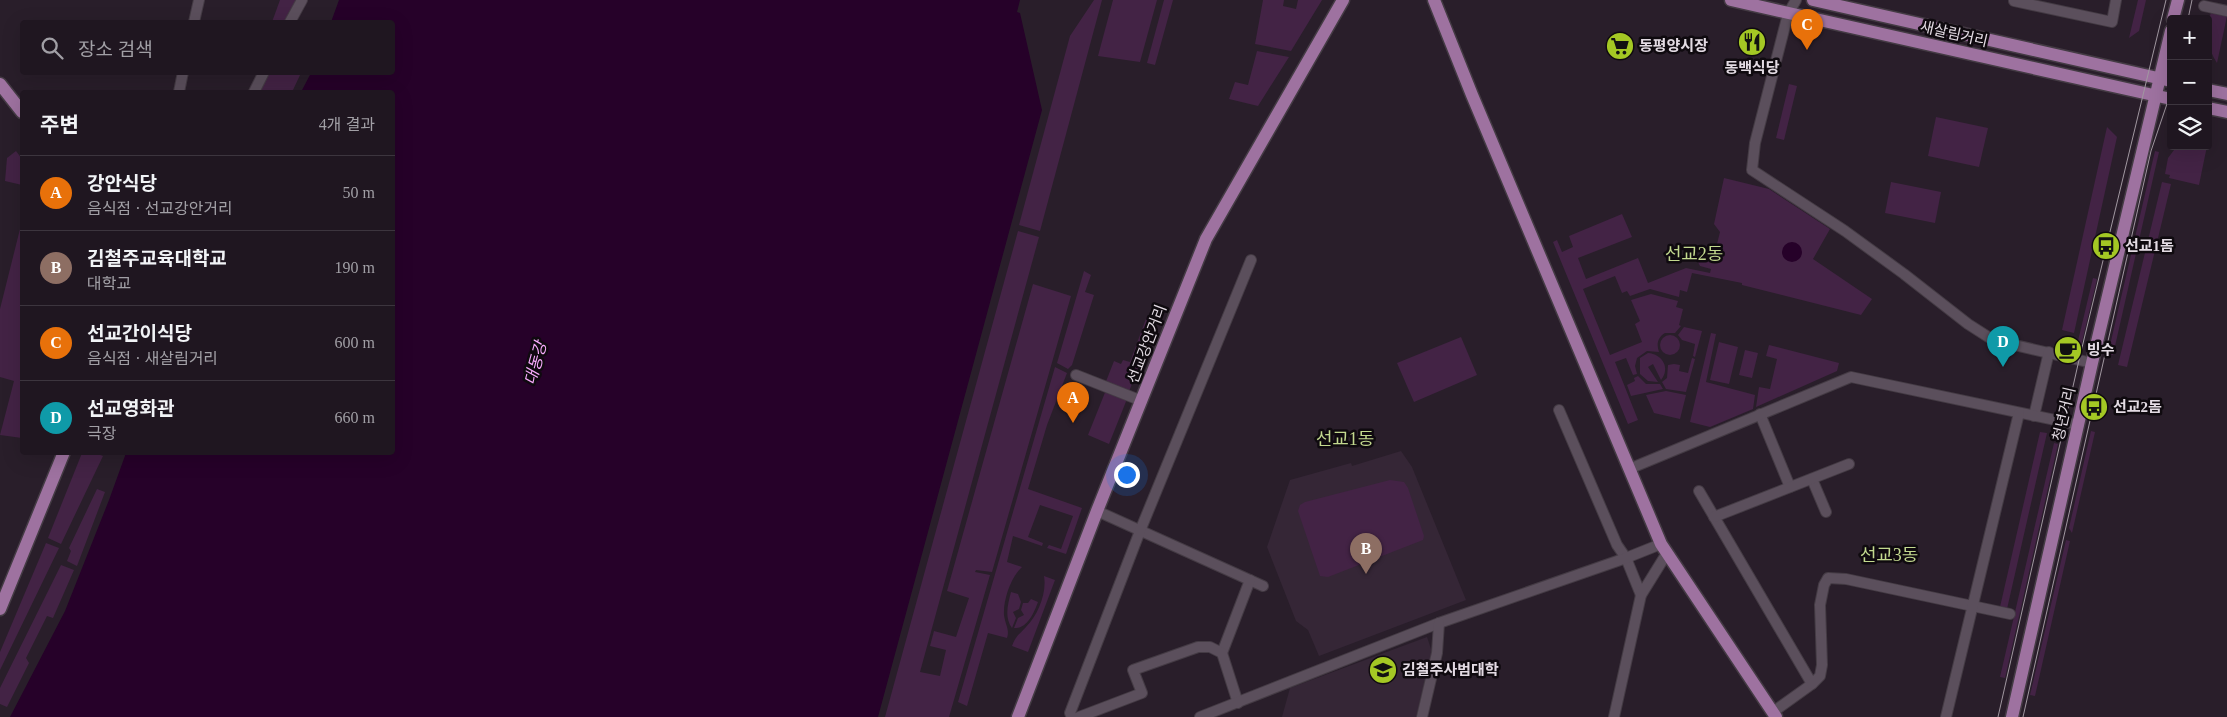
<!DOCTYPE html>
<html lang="ko">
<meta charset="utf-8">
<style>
body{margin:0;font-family:"Times New Roman","Noto Sans KR",serif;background:#2c232d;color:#f1f3f6}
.controls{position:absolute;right:15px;top:15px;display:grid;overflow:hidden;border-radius:5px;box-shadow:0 5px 20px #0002}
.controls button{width:45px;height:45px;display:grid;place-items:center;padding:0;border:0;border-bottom:1px solid #3c353e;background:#1f1620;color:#f1f3f6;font:25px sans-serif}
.you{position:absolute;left:1126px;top:474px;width:18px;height:18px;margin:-12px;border:4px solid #fff;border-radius:50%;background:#1a73e8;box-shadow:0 0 0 8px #1a73e833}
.badge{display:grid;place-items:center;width:32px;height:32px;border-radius:50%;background:#a4c824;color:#fff;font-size:16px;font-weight:700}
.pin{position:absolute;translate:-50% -41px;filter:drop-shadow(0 1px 2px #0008)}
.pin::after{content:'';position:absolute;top:26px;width:18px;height:15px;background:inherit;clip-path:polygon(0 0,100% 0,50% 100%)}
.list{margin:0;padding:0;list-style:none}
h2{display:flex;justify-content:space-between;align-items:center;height:65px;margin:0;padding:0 20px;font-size:21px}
h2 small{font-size:16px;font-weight:400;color:#a19fa5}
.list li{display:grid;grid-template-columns:32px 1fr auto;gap:15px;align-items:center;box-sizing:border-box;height:75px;padding:0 20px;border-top:1px solid #3c353e}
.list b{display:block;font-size:19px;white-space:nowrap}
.list p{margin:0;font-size:16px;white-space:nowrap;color:#a19fa5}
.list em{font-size:16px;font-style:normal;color:#a19fa5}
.icon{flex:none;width:28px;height:28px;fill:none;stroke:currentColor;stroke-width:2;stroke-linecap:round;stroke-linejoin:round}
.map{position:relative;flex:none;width:2227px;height:717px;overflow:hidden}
.search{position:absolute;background:#1f1620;box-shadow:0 5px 20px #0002;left:20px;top:20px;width:375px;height:55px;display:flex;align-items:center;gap:12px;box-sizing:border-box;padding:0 18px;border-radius:5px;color:#a19fa5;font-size:19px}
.panel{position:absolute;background:#1f1620;box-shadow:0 5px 20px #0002;left:20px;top:90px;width:375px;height:365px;border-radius:5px}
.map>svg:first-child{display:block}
.built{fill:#352636}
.green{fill:#432345}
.water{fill:#260129}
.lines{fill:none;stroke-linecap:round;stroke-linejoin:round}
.minor-casing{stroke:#443b44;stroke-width:12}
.major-casing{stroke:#443b44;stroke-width:15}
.minor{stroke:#5b4f5c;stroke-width:10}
.major{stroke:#9e72a0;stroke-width:12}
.tram{stroke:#a198a1;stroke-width:1}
.labels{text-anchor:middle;stroke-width:5;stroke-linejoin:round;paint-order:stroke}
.street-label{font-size:15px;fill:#e3dbe3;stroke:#0f0a0f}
.poi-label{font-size:15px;font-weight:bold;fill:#e3dbe3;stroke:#0f0a0f;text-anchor:start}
.water-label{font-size:16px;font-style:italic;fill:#f8abfc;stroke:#0f0a0f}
.quarter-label{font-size:18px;fill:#c3d98f;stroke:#0f0a0f}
</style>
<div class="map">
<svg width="2227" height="717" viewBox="0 0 2227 717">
<rect width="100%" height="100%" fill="#291e2a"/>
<g class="built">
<path d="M1401,451L1412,467L1466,600L1319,656L1308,630L1296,621L1267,547L1290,480L1351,463L1352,466Z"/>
<path d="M1427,637L1432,652L1416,717H1282L1290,688Z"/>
</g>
<g class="green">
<path d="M280,0H297L285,22H272Z"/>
<path d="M1094,0H1102L1040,231L1019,225L1070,36Z"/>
<path d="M1113,0H1157L1140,62L1098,56Z"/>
<path d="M1164,0H1173L1155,65L1147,63Z"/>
<path d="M1263,0H1284L1283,6L1296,9L1298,0H1322L1291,51L1255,44Z"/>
<path d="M2138,0H2146L2139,31L2129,38Z"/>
<path d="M2211,12L2227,16L2217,63C2206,46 2206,31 2211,12Z"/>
<path d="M1257,51L1289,57L1258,106L1229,99L1235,82L1248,85Z"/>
<path d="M270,73H301L292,92H259Z"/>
<path d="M1789,84L1797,86L1784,140L1776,138Z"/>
<path d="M1936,117L1988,128L1979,167L1928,156Z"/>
<path d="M2107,127L2117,137L2074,333L2062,330Z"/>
<path d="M2177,146H2207L2199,185L2169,178L2170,175L2165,174L2168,158Z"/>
<path d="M16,151L22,159V185L5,181L7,158Z"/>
<path d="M2155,151L2159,152L2113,355L2108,354Z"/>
<path d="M1724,178L1769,189L1830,229L1813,259L1872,299L1861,315L1742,285V283L1692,273L1687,292L1680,290L1679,297L1650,289L1630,296L1627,291L1622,293L1615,276L1583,289L1610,355L1642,342L1635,324L1640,321L1631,300L1651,294L1678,301L1676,307L1683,309L1679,325L1681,326L1675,333H1665C1658,337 1656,344 1659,352L1647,351L1637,358L1635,366L1637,374L1633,375L1626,358L1615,362L1638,420L1628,424L1553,242L1557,240L1562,252L1573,247L1569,236L1622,214L1632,237L1578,258L1586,279L1638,258L1648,283L1686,268L1710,273L1711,269L1700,266L1697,260L1715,252L1720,232L1714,224Z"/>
<path d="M1891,182L1941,192L1935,223L1885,213Z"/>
<path d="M2162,182L2171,184L2127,367L2118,365Z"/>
<path d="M22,221V438L0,435L14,381L0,377V309Z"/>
<path d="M1018,231L1039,237L920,672L940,676L946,650L930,646L934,631L956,637L969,598L947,591L1033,284L1071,296L992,572L976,570L975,572L990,575L949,717H885Z"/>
<path d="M1084,271L1091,275L1085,292L1094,295L1072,365L1068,369L1057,363Z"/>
<path d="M2093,278L2097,279L2081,346L2077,345Z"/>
<path d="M1147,316L1157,320L1128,394L1105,384L1114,361L1121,364L1123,360L1130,362Z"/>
<path d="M1684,327L1702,331L1695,357L1693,356L1695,344L1682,340L1678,335Z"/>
<path d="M1711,333L1716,334L1706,382L1755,395L1753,409L1710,427L1690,422Z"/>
<circle cx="1670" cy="345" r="10"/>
<path d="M1461,337L1477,375L1414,402L1397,363Z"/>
<path d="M1719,342L1738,347L1729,384L1710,380Z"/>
<path d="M1769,345L1839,363L1837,371L1756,407L1759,387L1770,389L1777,359L1766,356Z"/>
<path d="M1745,350L1758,353L1752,378L1739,375Z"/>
<path d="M1648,353C1662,354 1671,368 1661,380L1653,364L1648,367L1658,382L1648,381L1640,374V358Z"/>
<path d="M1692,358L1695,359L1686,392L1666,389L1662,382L1667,378L1668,365L1674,364L1680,365L1679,371L1688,373Z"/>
<path d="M1055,367L1067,373L1047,425L1028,489L1082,508L1066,554L1047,548L1049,545L1061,549L1073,516L1040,505L1028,537L1043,543L1042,546L1013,536L1007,562L1022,567C1011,577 1003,600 1004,615C1005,624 1010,630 1007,638L988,633L967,706L958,702Z"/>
<path d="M1638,376L1646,384H1660L1663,389L1631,396L1627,385L1635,381L1634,378Z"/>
<path d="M1106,390L1127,399L1109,444L1088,435Z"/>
<path d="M1666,391L1686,395L1680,419L1654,413L1646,395Z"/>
<path d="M2091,431L2095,432L2072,533L2069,528Z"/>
<path d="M2040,432L2047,433L2007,609L2000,607Z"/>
<path d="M2054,443L2058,444L2005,678L2000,677Z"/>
<path d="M82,453H95L103,456L61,544L48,538Z"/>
<path d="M1390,480L1404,482L1408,488L1424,536L1423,540L1328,577L1320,576L1298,511L1300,505L1305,502Z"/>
<path d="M97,489L105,492L77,566L67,561L71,551L69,548Z"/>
<path d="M2066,540L2070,541L2035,696L2030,695Z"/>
<path d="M46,543L59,548L0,670V652Z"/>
<path d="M61,565L74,570L53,618L47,616L26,658L29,663L7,707L0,704V688Z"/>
<path d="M1044,576L1055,580L1028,652L1012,646C1016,635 1019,635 1026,627C1038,615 1047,593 1044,576Z"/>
<path d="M1011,592L1018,594L1021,602L1019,609L1013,612L1016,618L1012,628C1004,617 1008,604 1011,592Z"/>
<path d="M1031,599L1038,602C1034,613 1027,629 1014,628L1018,618L1024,615L1021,610L1023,603H1028Z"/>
</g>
<g class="water">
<path d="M339,0H1020L1017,12L1020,13L1042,110L878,717H10L65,611L109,500L126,453L392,452V92H301L311,73L392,72V22H331Z"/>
<circle cx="1792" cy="252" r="10"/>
</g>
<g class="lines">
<defs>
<g id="minor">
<path d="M1796,0L1788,14L1755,143L1752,170L1845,231L1904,274L1968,324L1993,340L2092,363"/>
<path d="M2014,1L2112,22L2116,0"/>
<path d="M2204,6L2227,11"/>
<path d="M194,22L199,0"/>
<path d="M290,22L302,0"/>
<path d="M179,92L183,72"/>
<path d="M254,92L264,72"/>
<path d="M1076,375L1142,401"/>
<path d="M1559,410L1617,545L1626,558L1641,595"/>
<path d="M1760,414L1790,487"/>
<path d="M2034,416L2049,352"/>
<path d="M1629,469L1851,377L2079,425"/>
<path d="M1812,479L1826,512"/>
<path d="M1699,491L1812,684L1773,712"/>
<path d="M1097,511L1263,586"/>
<path d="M1714,517L1849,464"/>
<path d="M1222,653L1250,580"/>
<path d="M1812,684L1820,676L1822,665L1820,605L1824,585L1828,578L1846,579L2010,614"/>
<path d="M1072,717L1070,713L1140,531L1251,260"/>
<path d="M1079,717L1142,693L1133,670L1198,647H1210L1222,653L1238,703"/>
<path d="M1200,717L1439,623L1626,558L1661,544"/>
<path d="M1422,717L1437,653L1439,623"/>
<path d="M1614,717L1641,595L1667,553"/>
<path d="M1946,717L2019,413"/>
</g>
<g id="major">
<path d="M1434,0L1472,95L1661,544L1776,717"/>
<path d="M1731,0L2171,99"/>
<path d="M1813,0L2171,81"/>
<path d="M2173,19L2178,0"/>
<path d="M0,84L22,112"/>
<path d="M2208,90L2227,94"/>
<path d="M2208,108L2227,112"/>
<path d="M0,609L64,452"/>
<path d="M1018,717L1097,511L1206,239L1343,0"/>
<path d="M2012,717L2092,363L2171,31"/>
</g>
</defs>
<use href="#minor" class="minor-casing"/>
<use href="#major" class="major-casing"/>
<use href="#minor" class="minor"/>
<use href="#major" class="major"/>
<g class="tram">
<path d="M2188,19L2192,0"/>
<path d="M1998,717L2079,360L2166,0"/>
<path d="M2023,717L2151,151L2171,92"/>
</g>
</g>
<defs>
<symbol id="restaurant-disc" viewBox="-11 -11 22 22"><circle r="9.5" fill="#a4c824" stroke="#0f0a0f"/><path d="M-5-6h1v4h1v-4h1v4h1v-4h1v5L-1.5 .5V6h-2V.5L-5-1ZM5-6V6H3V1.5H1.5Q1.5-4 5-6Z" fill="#111"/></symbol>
<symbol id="supermarket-disc" viewBox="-11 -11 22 22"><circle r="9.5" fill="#a4c824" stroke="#0f0a0f"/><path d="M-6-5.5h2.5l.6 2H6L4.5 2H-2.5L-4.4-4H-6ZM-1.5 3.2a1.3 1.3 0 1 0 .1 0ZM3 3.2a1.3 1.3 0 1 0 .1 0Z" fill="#111"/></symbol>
<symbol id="bus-disc" viewBox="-11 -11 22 22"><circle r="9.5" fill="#a4c824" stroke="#0f0a0f"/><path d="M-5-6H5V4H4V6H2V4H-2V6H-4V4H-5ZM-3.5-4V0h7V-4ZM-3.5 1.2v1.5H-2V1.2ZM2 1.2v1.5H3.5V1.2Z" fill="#111"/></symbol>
<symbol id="cafe-disc" viewBox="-11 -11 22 22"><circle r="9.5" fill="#a4c824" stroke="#0f0a0f"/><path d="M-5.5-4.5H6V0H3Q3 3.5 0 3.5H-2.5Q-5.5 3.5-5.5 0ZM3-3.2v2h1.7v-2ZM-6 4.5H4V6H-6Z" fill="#111"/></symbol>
<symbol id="university-disc" viewBox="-11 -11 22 22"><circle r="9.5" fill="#a4c824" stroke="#0f0a0f"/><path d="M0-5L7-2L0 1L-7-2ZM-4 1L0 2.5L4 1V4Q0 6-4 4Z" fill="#111"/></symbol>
</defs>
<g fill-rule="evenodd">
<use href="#restaurant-disc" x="1736" y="26" width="32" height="32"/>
<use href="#supermarket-disc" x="1604" y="30" width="32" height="32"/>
<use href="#bus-disc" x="2090" y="230" width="32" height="32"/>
<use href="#cafe-disc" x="2052" y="334" width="32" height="32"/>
<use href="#bus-disc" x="2078" y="391" width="32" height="32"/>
<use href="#university-disc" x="1367" y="654" width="32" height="32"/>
</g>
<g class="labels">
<g class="street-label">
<text transform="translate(1954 34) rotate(13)" y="5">새살림거리</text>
<text transform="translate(1147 344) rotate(-69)" y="5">선교강안거리</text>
<text transform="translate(2064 414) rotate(-77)" y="5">청년거리</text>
</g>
<g class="poi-label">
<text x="1639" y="51">동평양시장</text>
<text x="1752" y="73" text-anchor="middle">동백식당</text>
<text x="2125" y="251">선교1돔</text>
<text x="2087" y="355">빙수</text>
<text x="2113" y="412">선교2돔</text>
<text x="1402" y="675">김철주사범대학</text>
</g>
<g class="water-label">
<text transform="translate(535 363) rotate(-75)" y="6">대동강</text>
</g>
<g class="quarter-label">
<text x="1694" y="260">선교2동</text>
<text x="1345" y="445">선교1동</text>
<text x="1889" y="561">선교3동</text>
</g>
</g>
</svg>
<div class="controls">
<button>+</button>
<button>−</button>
<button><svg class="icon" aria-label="layers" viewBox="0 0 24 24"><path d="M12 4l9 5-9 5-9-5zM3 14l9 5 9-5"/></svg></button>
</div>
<div class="you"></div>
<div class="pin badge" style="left:1073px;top:423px;background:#e8710a">A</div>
<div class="pin badge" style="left:1366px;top:574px;background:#8d6e63">B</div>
<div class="pin badge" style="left:1807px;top:50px;background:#e8710a">C</div>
<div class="pin badge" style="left:2003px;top:367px;background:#0f9aa8">D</div>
<div class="search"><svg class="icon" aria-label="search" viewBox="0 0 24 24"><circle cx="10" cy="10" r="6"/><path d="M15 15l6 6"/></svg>장소 검색</div>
<section class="panel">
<h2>주변<small>4개 결과</small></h2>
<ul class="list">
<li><span class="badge" style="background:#e8710a">A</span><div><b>강안식당</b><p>음식점 · 선교강안거리</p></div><em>50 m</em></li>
<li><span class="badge" style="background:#8d6e63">B</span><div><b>김철주교육대학교</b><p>대학교</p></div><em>190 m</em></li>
<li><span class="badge" style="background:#e8710a">C</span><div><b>선교간이식당</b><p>음식점 · 새살림거리</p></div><em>600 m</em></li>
<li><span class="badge" style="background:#0f9aa8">D</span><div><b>선교영화관</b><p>극장</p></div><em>660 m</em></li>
</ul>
</section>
</div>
